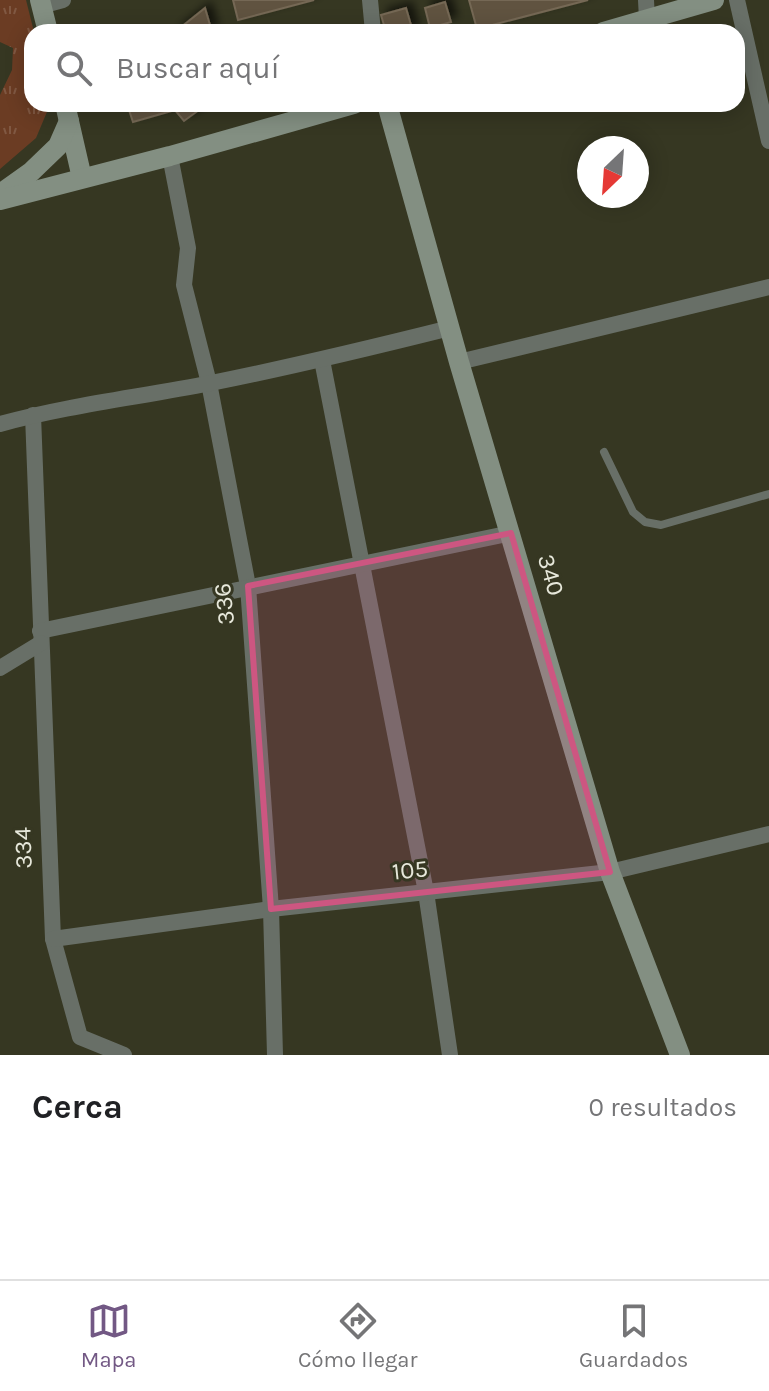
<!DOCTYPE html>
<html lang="es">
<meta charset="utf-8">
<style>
body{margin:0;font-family:Karla,sans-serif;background:#f6f6f6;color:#202124}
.compass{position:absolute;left:577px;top:136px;width:72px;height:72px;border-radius:50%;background:#fff;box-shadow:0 4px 20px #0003;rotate:205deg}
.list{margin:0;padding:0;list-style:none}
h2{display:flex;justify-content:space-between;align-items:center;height:104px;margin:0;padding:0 32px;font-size:34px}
h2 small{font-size:26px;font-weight:400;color:#757577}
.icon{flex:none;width:44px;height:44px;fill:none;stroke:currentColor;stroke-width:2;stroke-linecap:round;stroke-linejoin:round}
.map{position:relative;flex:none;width:769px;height:1055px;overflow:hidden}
.search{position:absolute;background:#fff;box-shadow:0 4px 20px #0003;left:24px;right:24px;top:24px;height:88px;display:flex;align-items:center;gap:20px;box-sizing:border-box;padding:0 28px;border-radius:24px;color:#757577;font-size:30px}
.sheet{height:224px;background:#fff}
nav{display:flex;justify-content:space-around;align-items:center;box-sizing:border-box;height:112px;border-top:2px solid #e0e0e0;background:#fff;font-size:22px;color:#757577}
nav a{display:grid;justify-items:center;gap:4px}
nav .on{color:#725884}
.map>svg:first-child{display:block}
.park{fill:url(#park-tufts)}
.building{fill:#605340;stroke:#756854;stroke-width:2;filter:url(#shadow)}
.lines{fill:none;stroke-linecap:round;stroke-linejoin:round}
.lane{stroke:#686f67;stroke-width:8}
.street{stroke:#686f67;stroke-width:16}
.secondary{stroke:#838f82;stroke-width:20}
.marked{fill:#cd5681;fill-opacity:0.2;stroke:#cd5681;stroke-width:6;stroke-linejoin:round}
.labels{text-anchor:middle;stroke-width:6;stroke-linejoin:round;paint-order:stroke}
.street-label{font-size:24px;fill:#e7e8db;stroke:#363722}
</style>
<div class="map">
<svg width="769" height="1055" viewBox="0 0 769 1055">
<defs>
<pattern id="park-tufts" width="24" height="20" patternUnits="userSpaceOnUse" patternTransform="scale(2)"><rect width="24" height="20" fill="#6b3c23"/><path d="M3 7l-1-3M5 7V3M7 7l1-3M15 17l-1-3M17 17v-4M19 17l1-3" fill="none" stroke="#805842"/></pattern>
<filter id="shadow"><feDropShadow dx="6" dy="-6" stdDeviation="4" flood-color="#0009"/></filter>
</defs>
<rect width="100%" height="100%" fill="#363722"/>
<path class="park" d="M0,0H26L34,32L32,104H48L49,107L36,138L0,169V95L12,70L13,48L0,42Z"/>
<g class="building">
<path d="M233,0H314L238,20Z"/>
<path d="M469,0H588L477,29Z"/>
<path d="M445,2L451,22L430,28L425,8Z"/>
<path d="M205,8L212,32H175Z"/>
<path d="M406,8L413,32H386L381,15Z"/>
<path d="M127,104H207L184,121L175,110L133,122Z"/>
</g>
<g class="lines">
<path class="lane" d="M604,452L633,512L645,522L661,525L769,494"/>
<g class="street">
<path d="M370,0L373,32"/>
<path d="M646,0L647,19"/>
<path d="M737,0L769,141"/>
<path d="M41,6L63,0"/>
<path d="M170,156L188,248L184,285L209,383L248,586L271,909L275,1055"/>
<path d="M322,360L426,892L450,1055"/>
<path d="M459,362L769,287"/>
<path d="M33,415L53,939L80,1037L124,1055"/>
<path d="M0,424C69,405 141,397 211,383C291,367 370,348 450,328"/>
<path d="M40,631L511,533"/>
<path d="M0,668L41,643"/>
<path d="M53,939L271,909L610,872L769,834"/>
</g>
<g class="secondary">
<path d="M40,0L48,32"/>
<path d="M603,32L714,0"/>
<path d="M65,104L82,178"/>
<path d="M387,104L459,362L610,872L680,1055"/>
<path d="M0,194L31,172L58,146L69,121"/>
<path d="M0,200L170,156L354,104"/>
</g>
</g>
<path class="marked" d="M511,533L610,872L271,909L248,586Z"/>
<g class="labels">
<g class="street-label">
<text transform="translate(551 575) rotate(74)" y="8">340</text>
<text transform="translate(224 604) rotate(-96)" y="8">336</text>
<text transform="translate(23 848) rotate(-92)" y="8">334</text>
<text transform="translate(410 870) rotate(-6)" y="8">105</text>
</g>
</g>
</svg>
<svg class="compass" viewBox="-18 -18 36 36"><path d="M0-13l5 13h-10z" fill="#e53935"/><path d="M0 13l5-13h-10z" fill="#757577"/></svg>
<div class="search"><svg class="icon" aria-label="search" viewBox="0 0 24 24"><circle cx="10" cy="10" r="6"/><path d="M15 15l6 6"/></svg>Buscar aquí</div>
</div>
<section class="sheet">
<h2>Cerca<small>0 resultados</small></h2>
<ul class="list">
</ul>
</section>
<nav>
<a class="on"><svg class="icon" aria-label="map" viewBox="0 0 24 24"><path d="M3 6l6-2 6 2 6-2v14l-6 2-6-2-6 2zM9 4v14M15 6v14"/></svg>Mapa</a>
<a><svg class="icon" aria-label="directions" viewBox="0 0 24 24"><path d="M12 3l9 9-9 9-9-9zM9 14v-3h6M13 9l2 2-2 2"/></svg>Cómo llegar</a>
<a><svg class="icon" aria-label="saved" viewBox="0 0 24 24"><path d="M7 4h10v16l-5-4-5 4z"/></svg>Guardados</a>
</nav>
